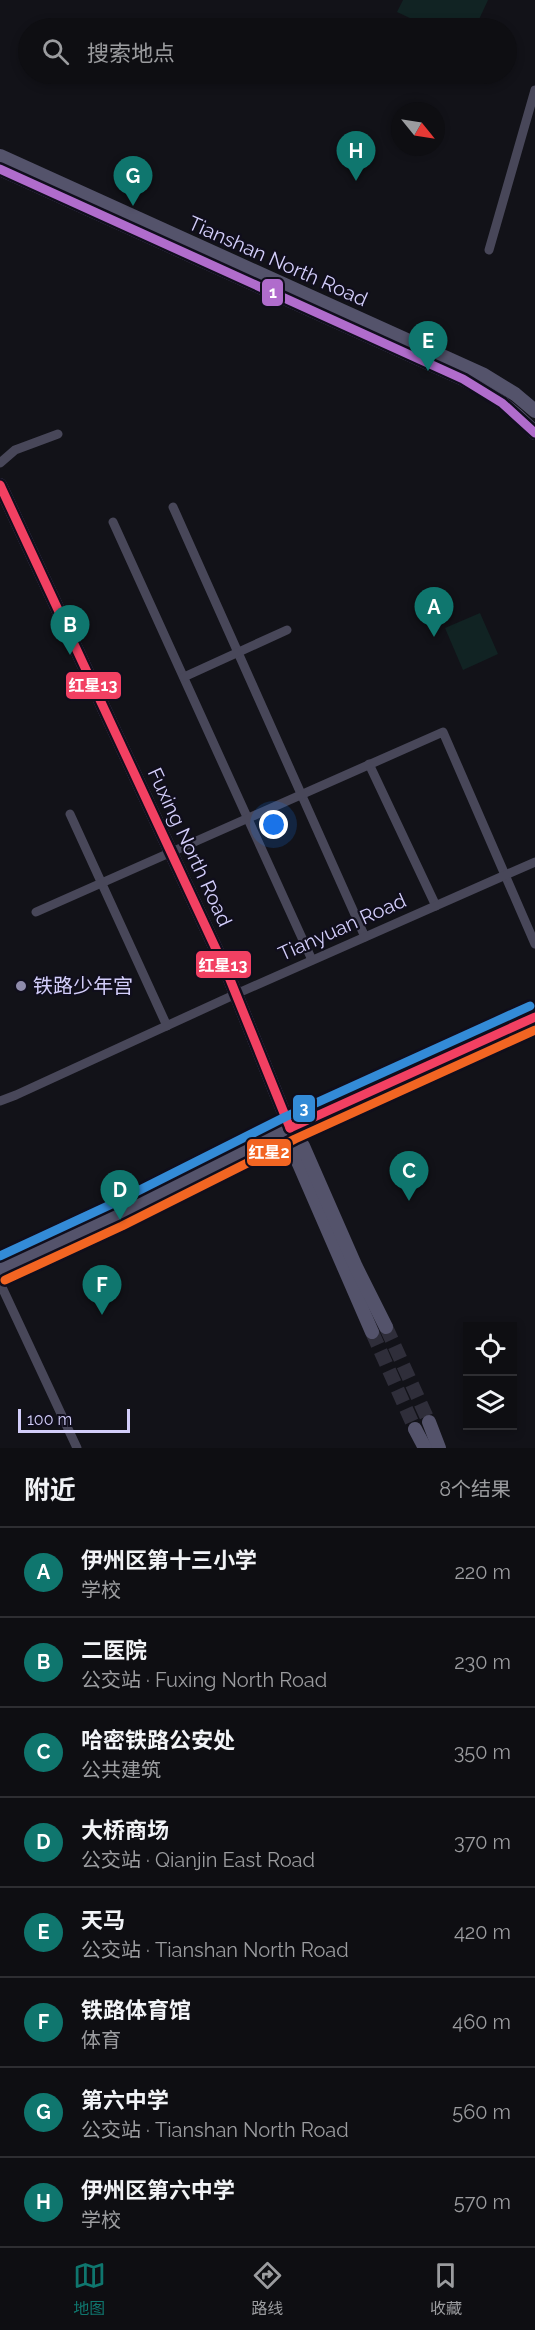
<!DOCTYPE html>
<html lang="zh">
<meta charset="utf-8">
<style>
body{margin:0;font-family:Raleway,"Noto Sans SC",sans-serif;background:#1c1c20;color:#f1f3f6}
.controls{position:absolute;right:18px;bottom:18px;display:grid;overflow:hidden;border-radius:0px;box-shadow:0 3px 9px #0003}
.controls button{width:54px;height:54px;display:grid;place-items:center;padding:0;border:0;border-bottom:2px solid #2e2e32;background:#0e0e12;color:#f1f3f6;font:30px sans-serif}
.compass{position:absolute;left:391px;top:102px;width:54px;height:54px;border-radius:50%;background:#0e0e12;box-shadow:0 3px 9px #0003;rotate:120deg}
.scale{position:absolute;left:18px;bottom:15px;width:112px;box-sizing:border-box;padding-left:6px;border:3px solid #d3cefa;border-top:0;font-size:16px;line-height:21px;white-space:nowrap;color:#d3cefa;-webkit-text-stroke:4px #100e1c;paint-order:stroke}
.you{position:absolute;left:274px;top:825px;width:21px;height:21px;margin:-15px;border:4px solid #fff;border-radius:50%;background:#1a73e8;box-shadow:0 0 0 9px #1a73e833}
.badge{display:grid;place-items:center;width:39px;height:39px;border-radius:50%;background:#0f766e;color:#fff;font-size:20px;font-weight:700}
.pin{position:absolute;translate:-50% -50px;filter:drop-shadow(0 2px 3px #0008)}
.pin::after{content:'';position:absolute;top:32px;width:21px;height:18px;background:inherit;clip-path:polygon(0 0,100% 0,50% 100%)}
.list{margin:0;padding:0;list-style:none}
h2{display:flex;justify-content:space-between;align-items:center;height:78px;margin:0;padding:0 24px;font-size:26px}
h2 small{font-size:20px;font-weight:400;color:#9b9c9f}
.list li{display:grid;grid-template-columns:39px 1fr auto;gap:18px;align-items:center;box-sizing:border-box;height:90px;padding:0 24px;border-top:2px solid #2e2e32}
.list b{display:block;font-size:22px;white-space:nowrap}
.list p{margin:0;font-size:20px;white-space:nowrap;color:#9b9c9f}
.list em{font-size:20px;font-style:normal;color:#9b9c9f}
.icon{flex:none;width:33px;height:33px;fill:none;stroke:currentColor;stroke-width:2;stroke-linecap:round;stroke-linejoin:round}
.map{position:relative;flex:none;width:535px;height:1448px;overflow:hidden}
.search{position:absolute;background:#0e0e12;box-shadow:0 3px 9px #0003;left:18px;right:18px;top:18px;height:66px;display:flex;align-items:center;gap:15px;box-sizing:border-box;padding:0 21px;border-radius:33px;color:#9b9c9f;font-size:22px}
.sheet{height:798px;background:#0e0e12}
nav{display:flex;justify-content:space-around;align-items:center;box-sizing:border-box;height:84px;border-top:2px solid #2e2e32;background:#0e0e12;font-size:16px;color:#9b9c9f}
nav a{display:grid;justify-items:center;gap:3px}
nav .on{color:#0f766e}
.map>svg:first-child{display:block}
.green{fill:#112323}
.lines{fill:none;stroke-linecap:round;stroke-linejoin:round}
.secondary-tunnel{stroke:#2f2e3a;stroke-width:14;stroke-dasharray:14 7;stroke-linecap:butt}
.street{stroke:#484759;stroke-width:9}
.secondary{stroke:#54536b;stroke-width:14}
.bus-1-casing{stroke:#100e1c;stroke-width:14}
.bus-2-casing{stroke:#100e1c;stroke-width:14}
.bus-3-casing{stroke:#100e1c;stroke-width:14}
.bus-4-casing{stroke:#100e1c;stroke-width:14}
.bus-1{stroke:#f24062;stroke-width:9}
.bus-2{stroke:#b06ccc;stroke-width:9}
.bus-3{stroke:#f26522;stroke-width:9}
.bus-4{stroke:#338bd7;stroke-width:9}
.poi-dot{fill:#8f8cab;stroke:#100e1c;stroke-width:2}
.labels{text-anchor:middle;stroke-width:4.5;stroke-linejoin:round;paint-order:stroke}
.street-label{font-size:20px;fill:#d3cefa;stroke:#100e1c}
.poi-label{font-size:20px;fill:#d3cefa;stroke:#100e1c;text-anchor:start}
.line-badge{stroke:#100e1c;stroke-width:2}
.badge-label{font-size:16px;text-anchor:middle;font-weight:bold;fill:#fff}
</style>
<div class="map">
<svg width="535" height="1448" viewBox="0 0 535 1448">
<rect width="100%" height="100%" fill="#121218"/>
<g class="green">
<path d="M403,0H488L475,28H431L397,12Z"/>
<path d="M480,613L498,654L463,670L445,628Z"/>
</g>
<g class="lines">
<g class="secondary-tunnel">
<path d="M386,1327L429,1422"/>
<path d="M372,1332L415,1429"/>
</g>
<g class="street">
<path d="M489,250L535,90"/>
<path d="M0,463L15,450L58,434"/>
<path d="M173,507L365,937"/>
<path d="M113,522L312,960"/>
<path d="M184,677L287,630"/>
<path d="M369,764L436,906"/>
<path d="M70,814L167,1026"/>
<path d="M36,912L443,732L535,944"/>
<path d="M0,1101L16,1095L236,994L535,862"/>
<path d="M0,1283L77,1448"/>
</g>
<g class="secondary">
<path d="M0,156L484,375L515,394L535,411"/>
<path d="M0,169L463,379C493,395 512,408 535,433"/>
<path d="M0,485L229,977L290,1128L296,1157L372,1332"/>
<path d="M295,1135L303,1146L356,1267L386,1327"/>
<path d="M0,1269L117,1215L290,1128L535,1017"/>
<path d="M429,1422L439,1448"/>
<path d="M415,1429L425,1448"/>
</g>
<defs>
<g id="bus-1">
<path d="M0,485L229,977L290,1128"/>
<path d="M290,1128L535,1017"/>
</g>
<path id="bus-2" d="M0,169L463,379L502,403L535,433"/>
<path id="bus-3" d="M5,1280L122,1226L295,1139L535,1030"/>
<path id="bus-4" d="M0,1256L112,1204L285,1117L530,1006"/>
</defs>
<use href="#bus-1" class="bus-1-casing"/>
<use href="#bus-2" class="bus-2-casing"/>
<use href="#bus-3" class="bus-3-casing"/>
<use href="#bus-4" class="bus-4-casing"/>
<use href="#bus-1" class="bus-1"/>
<use href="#bus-2" class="bus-2"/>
<use href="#bus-3" class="bus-3"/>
<use href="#bus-4" class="bus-4"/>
</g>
<circle class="poi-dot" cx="21" cy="986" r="6"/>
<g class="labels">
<g class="street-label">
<text transform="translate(278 261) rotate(24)" y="7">Tianshan North Road</text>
<text transform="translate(190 847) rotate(65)" y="7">Fuxing North Road</text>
<text transform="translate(342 927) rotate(-24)" y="7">Tianyuan Road</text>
</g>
<g class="poi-label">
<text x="33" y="993">铁路少年宫</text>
</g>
</g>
<g class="line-badge">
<rect x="261" y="278" width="23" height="29" rx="6" fill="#b06ccc"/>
<rect x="65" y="671" width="57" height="29" rx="6" fill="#f24062"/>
<rect x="195" y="950" width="57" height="29" rx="6" fill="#f24062"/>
<rect x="292" y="1094" width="24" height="29" rx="6" fill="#338bd7"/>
<rect x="246" y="1138" width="46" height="29" rx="6" fill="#f26522"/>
</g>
<g class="badge-label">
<text x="273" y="298">1</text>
<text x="93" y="691">红星13</text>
<text x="223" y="971">红星13</text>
<text x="304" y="1114">3</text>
<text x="269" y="1158">红星2</text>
</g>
</svg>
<div class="controls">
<button><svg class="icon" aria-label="locate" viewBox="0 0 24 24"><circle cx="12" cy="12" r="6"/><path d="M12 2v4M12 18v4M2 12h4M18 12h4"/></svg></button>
<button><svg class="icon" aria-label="layers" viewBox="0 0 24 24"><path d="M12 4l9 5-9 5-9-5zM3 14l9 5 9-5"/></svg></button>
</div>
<svg class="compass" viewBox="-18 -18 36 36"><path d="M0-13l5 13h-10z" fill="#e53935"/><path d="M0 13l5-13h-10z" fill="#9b9c9f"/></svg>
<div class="scale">100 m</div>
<div class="you"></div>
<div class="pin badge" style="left:434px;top:637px">A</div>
<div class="pin badge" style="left:70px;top:655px">B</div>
<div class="pin badge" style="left:409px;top:1201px">C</div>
<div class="pin badge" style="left:120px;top:1220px">D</div>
<div class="pin badge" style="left:428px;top:371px">E</div>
<div class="pin badge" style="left:102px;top:1315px">F</div>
<div class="pin badge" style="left:133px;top:206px">G</div>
<div class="pin badge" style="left:356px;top:181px">H</div>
<div class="search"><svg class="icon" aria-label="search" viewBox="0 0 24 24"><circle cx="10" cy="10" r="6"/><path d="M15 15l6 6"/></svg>搜索地点</div>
</div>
<section class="sheet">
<h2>附近<small>8个结果</small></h2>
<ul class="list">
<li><span class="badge">A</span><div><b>伊州区第十三小学</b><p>学校</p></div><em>220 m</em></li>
<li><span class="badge">B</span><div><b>二医院</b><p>公交站 · Fuxing North Road</p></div><em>230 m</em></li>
<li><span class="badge">C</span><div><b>哈密铁路公安处</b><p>公共建筑</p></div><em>350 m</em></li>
<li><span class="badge">D</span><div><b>大桥商场</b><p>公交站 · Qianjin East Road</p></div><em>370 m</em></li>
<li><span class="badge">E</span><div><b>天马</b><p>公交站 · Tianshan North Road</p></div><em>420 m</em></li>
<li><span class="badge">F</span><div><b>铁路体育馆</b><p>体育</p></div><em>460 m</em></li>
<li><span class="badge">G</span><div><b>第六中学</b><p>公交站 · Tianshan North Road</p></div><em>560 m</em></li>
<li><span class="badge">H</span><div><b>伊州区第六中学</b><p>学校</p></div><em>570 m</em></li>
</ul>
</section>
<nav>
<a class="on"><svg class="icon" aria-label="map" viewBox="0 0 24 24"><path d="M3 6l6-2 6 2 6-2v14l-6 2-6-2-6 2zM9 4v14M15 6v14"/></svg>地图</a>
<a><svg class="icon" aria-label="directions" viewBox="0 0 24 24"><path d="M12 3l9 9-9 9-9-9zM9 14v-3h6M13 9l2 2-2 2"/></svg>路线</a>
<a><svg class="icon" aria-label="saved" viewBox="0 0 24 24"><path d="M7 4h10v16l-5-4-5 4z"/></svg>收藏</a>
</nav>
